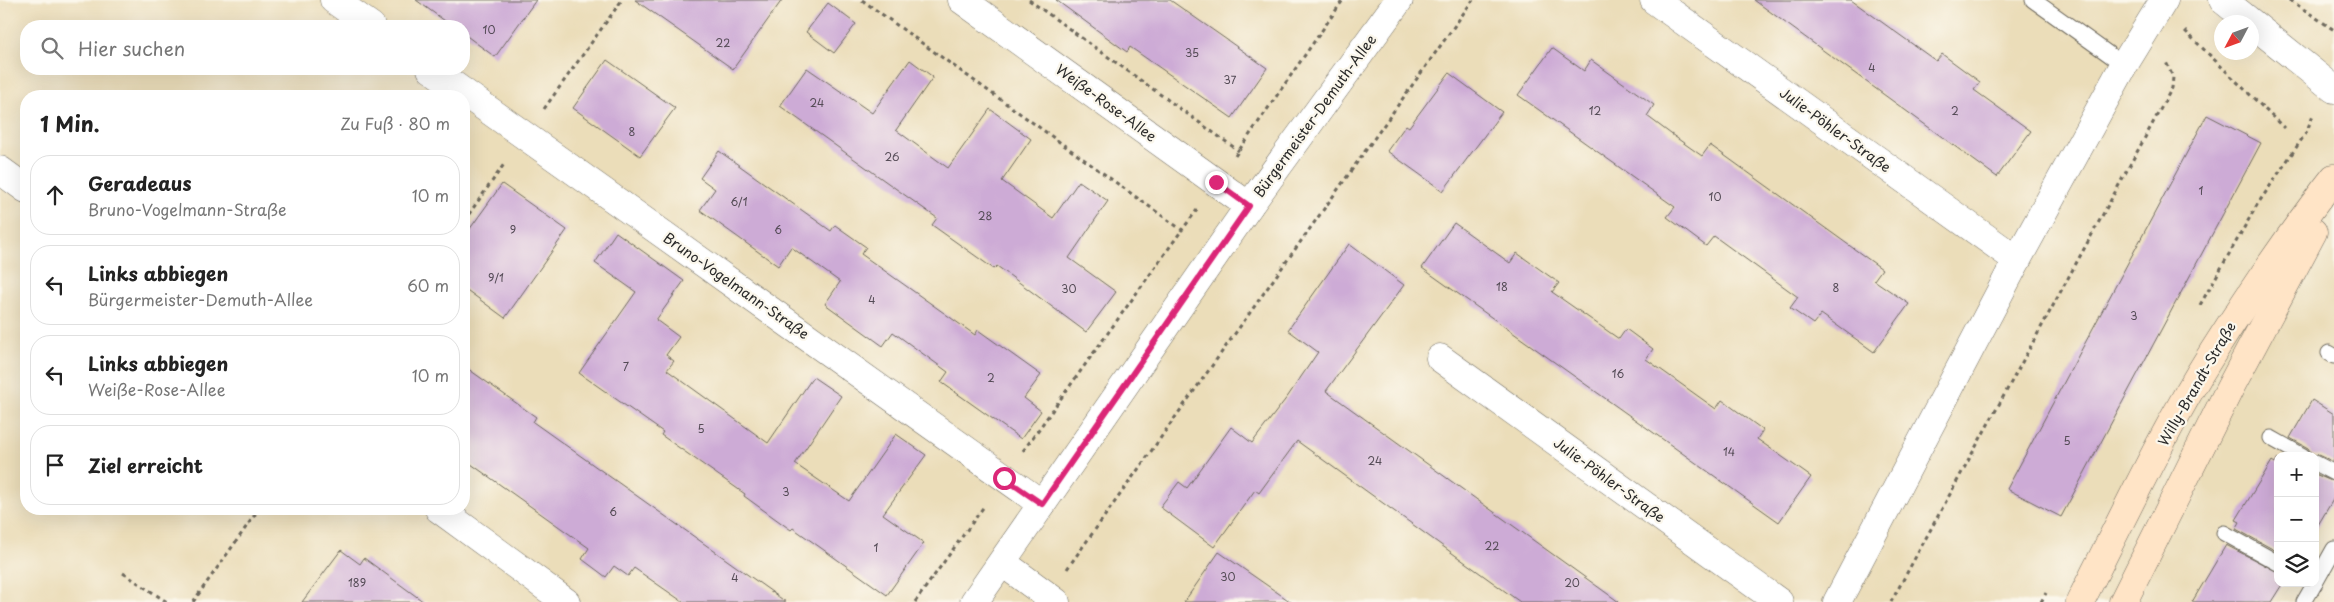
<!DOCTYPE html>
<html lang="de">
<meta charset="utf-8">
<style>
body{margin:0;font-family:"Playpen Sans",sans-serif;background:#f6f6f6;color:#222}
.controls{position:absolute;right:15px;bottom:15px;display:grid;overflow:hidden;border-radius:10px;box-shadow:0 5px 20px #0002}
.controls button{width:45px;height:45px;display:grid;place-items:center;padding:0;border:0;border-bottom:1px solid #e0e0e0;background:#fff;color:#222;font:25px sans-serif}
.compass{position:absolute;left:2214px;top:15px;width:45px;height:45px;border-radius:50%;background:#fff;box-shadow:0 5px 20px #0002;rotate:229deg}
.stop{position:absolute;width:15px;height:15px;margin:-11px;border:4px solid #db2777;border-radius:50%;background:#fff}
.stop.end{background:#db2777;border-color:#fff;box-shadow:0 1px 5px #0008}
.list{margin:0;padding:0;list-style:none}
h2{display:flex;justify-content:space-between;align-items:center;height:65px;margin:0;padding:0 20px;font-size:21px}
h2 small{font-size:16px;font-weight:400;color:#767676}
.list li{display:grid;grid-template-columns:32px 1fr auto;gap:15px;align-items:center;box-sizing:border-box;height:80px;margin:0 10px 10px;padding:0 10px;border:1px solid #e0e0e0;border-radius:20px}
.list b{display:block;font-size:19px;white-space:nowrap}
.list p{margin:0;font-size:16px;white-space:nowrap;color:#767676}
.list em{font-size:16px;font-style:normal;color:#767676}
.icon{flex:none;width:28px;height:28px;fill:none;stroke:currentColor;stroke-width:2;stroke-linecap:round;stroke-linejoin:round}
.map{position:relative;flex:none;width:2334px;height:602px;overflow:hidden}
.search{position:absolute;background:#fff;box-shadow:0 5px 20px #0002;left:20px;top:20px;width:450px;height:55px;display:flex;align-items:center;gap:12px;box-sizing:border-box;padding:0 18px;border-radius:20px;color:#767676;font-size:19px}
.panel{position:absolute;background:#fff;box-shadow:0 5px 20px #0002;left:20px;top:90px;width:450px;height:425px;border-radius:20px}
.map>svg:first-child{display:block}
.building{fill:#cdabd6}
.lines{fill:none;stroke-linecap:round;stroke-linejoin:round}
.service-casing{stroke:#6e695d;stroke-width:17}
.minor-casing{stroke:#6e695d;stroke-width:29}
.secondary-casing{stroke:#6e695d;stroke-width:29}
.path{stroke:#6e695d;stroke-width:3;stroke-dasharray:4 4;stroke-linecap:butt}
.service{stroke:#fff;stroke-width:15}
.minor{stroke:#fff;stroke-width:28}
.secondary{stroke:#ffe4c6;stroke-width:28}
.route{stroke:#db2777;stroke-width:6}
.labels{text-anchor:middle;stroke-width:4.5;stroke-linejoin:round;paint-order:stroke}
.number-label{font-size:11px;fill:#544b56}
.street-label{font-size:14px;fill:#2b2b2b;stroke:#fbf7ec}
</style>
<div class="map">
<svg width="2334" height="602" viewBox="0 0 2334 602">
<rect width="100%" height="100%" fill="#fbf7ec"/>
<filter id="ink" filterUnits="userSpaceOnUse"><feTurbulence type="fractalNoise" baseFrequency=".02" numOctaves="2"/><feDisplacementMap in="SourceGraphic" scale="10" xChannelSelector="R" yChannelSelector="G"/><feConvolveMatrix kernelMatrix="1 2 1 2 8 2 1 2 1" color-interpolation-filters="sRGB"/></filter>
<filter id="wash" filterUnits="userSpaceOnUse"><feTurbulence type="fractalNoise" baseFrequency=".0096" numOctaves="4" result="noise"/><feDisplacementMap in="SourceGraphic" scale="20" xChannelSelector="R" yChannelSelector="G"/><feGaussianBlur stdDeviation="1.12" result="paint"/><feColorMatrix in="noise" values="0 0 0 0 0 0 0 0 0 0 0 0 0 0 0 0 0 1.4 0 .05"/><feComposite in="paint" operator="in"/></filter>
<g filter="url(#wash)">
<rect width="100%" height="100%" fill="#ebddb9"/>
<g id="blocks">
<g class="building">
<path d="M416,0H536L495,57L464,34V26H452Z"/>
<path d="M635,0H782L733,69Z"/>
<path d="M1056,0H1170L1267,68L1232,118L1130,47L1127,52Z"/>
<path d="M1754,0H1851L1936,61L1942,54L1980,82L1974,90L2031,131L1997,177Z"/>
<path d="M828,3L856,24L834,53L806,32Z"/>
<path d="M1552,48L1584,71L1591,60L1654,105L1647,116L1671,134L1702,156L1710,145L1882,269L1874,280L1909,304L1874,352L1821,314L1813,324L1790,308L1798,297L1714,236L1706,246L1667,217L1675,207L1518,95Z"/>
<path d="M607,60L675,108L640,156L573,108Z"/>
<path d="M910,60L933,77L896,130L948,168L990,109L1031,139L1002,181L1053,218L1079,181L1108,201L1069,258L1116,292L1086,332L997,266L994,269L932,225L937,218L780,106L807,68L872,113Z"/>
<path d="M1449,73L1502,112L1443,191L1387,151L1406,125L1409,127Z"/>
<path d="M2207,115L2261,143L2061,517L2007,489Z"/>
<path d="M719,151L831,231L835,225L866,247L861,254L975,335L978,330L1041,375L1024,398L1041,411L1021,439L941,382L948,372L893,332L883,346L825,304L840,282L791,247L778,266L700,210L715,189L700,178Z"/>
<path d="M502,184L567,230L505,318L464,288V237Z"/>
<path d="M1454,223L1510,263L1517,253L1559,283L1552,292L1619,339L1626,329L1653,349L1646,359L1716,409L1722,400L1763,430L1757,439L1811,477L1779,522L1422,268Z"/>
<path d="M616,232L684,281L656,320L679,337L666,355L674,361L667,370L768,443L813,377L841,396L795,464L849,501L896,434L926,455L883,514L924,543L887,595L793,528L791,530L744,496L745,494L661,435L663,432L579,373L636,292L595,263Z"/>
<path d="M1349,244L1404,285L1326,391L1619,602H1520L1297,441L1259,493L1255,490L1214,547L1160,507L1179,482L1187,488L1231,427L1252,443L1288,396L1318,352L1288,330Z"/>
<path d="M464,366L536,417L533,422L786,602H683L634,568L628,576L614,566L606,577L582,559L589,548L464,459Z"/>
<path d="M2312,400L2334,414V462L2319,455L2312,454L2308,448L2290,438Z"/>
<path d="M2278,458V552L2236,529L2240,522L2236,520L2272,461L2275,463Z"/>
<path d="M2315,474L2334,482V498L2315,530Z"/>
<path d="M2226,545L2278,572V583H2283L2271,602H2192Z"/>
<path d="M341,550L360,564L364,558L424,602H302Z"/>
<path d="M1219,552L1291,602H1184Z"/>
</g>
</g>
</g>
<g filter="url(#ink)">
<use href="#blocks" fill-opacity="0" stroke="#6e695d" stroke-width="1"/>
<g class="lines">
<defs>
<g id="service">
<path d="M2033,0L2124,65"/>
<path d="M2329,353L2334,356"/>
<path d="M2271,438L2303,456"/>
<path d="M2315,463L2334,473"/>
<path d="M2224,533L2278,563"/>
<path d="M2315,583L2334,549"/>
<path d="M2304,602L2315,583"/>
</g>
<g id="minor">
<path d="M334,0L371,26"/>
<path d="M962,0L1249,206"/>
<path d="M1654,0L2017,260"/>
<path d="M2223,0L2334,89"/>
<path d="M431,69L1042,504"/>
<path d="M0,170L26,189"/>
<path d="M1440,358L1779,602"/>
<path d="M439,509L566,602"/>
<path d="M1003,563L1056,602"/>
<path d="M974,602L1249,206L1399,0"/>
<path d="M1837,602L2017,260L2124,65L2164,0"/>
</g>
<g id="secondary">
<path d="M2080,602C2123,518 2163,431 2213,352C2251,292 2291,233 2334,178"/>
<path d="M2123,602L2230,388L2313,232"/>
</g>
</defs>
<use href="#service" class="service-casing"/>
<use href="#minor" class="minor-casing"/>
<use href="#secondary" class="secondary-casing"/>
<g class="path">
<path d="M862,0L1182,230L1197,210"/>
<path d="M1029,0L1239,151"/>
<path d="M2290,0L2334,30"/>
<path d="M2185,31L2284,128"/>
<path d="M544,109L622,0"/>
<path d="M1235,156L1343,0"/>
<path d="M464,221L505,163"/>
<path d="M2200,305L2257,205L2306,133L2313,115"/>
<path d="M1023,451L1182,230"/>
<path d="M1067,569L1473,0"/>
<path d="M123,573L167,602"/>
<path d="M193,602L259,509"/>
<path d="M915,602L985,505"/>
<path d="M1891,602L2172,88L2173,77L2166,62"/>
<path d="M2041,602L2046,593"/>
</g>
<use href="#service" class="service"/>
<use href="#minor" class="minor"/>
<use href="#secondary" class="secondary"/>
</g>
</g>
<g class="lines" filter="url(#ink)">
<path class="route" d="M1004,478L1042,504L1249,206L1216,182"/>
</g>
<g class="labels">
<g class="number-label">
<text x="489" y="34">10</text>
<text x="723" y="47">22</text>
<text x="1192" y="57">35</text>
<text x="1872" y="72">4</text>
<text x="1230" y="84">37</text>
<text x="817" y="107">24</text>
<text x="1595" y="115">12</text>
<text x="1955" y="115">2</text>
<text x="632" y="136">8</text>
<text x="892" y="161">26</text>
<text x="2201" y="195">1</text>
<text x="1715" y="201">10</text>
<text x="739" y="206">6/1</text>
<text x="985" y="220">28</text>
<text x="513" y="234">9</text>
<text x="778" y="234">6</text>
<text x="496" y="282">9/1</text>
<text x="1502" y="291">18</text>
<text x="1836" y="292">8</text>
<text x="1069" y="293">30</text>
<text x="872" y="304">4</text>
<text x="2134" y="320">3</text>
<text x="626" y="371">7</text>
<text x="1618" y="378">16</text>
<text x="991" y="382">2</text>
<text x="701" y="433">5</text>
<text x="2067" y="445">5</text>
<text x="1729" y="456">14</text>
<text x="1375" y="465">24</text>
<text x="786" y="496">3</text>
<text x="613" y="516">6</text>
<text x="1492" y="550">22</text>
<text x="876" y="552">1</text>
<text x="1228" y="581">30</text>
<text x="735" y="582">4</text>
<text x="357" y="587">189</text>
<text x="1572" y="587">20</text>
</g>
<g class="street-label">
<text transform="translate(1106 103) rotate(36)" y="5">Weiße-Rose-Allee</text>
<text transform="translate(1315 116) rotate(-54)" y="5">Bürgermeister-Demuth-Allee</text>
<text transform="translate(1835 130) rotate(36)" y="5">Julie-Pöhler-Straße</text>
<text transform="translate(736 286) rotate(35)" y="5">Bruno-Vogelmann-Straße</text>
<text transform="translate(2197 384) rotate(-60)" y="5">Willy-Brandt-Straße</text>
<text transform="translate(1609 480) rotate(36)" y="5">Julie-Pöhler-Straße</text>
</g>
</g>
</svg>
<div class="controls">
<button>+</button>
<button>−</button>
<button><svg class="icon" aria-label="layers" viewBox="0 0 24 24"><path d="M12 4l9 5-9 5-9-5zM3 14l9 5 9-5"/></svg></button>
</div>
<svg class="compass" viewBox="-18 -18 36 36"><path d="M0-13l5 13h-10z" fill="#e53935"/><path d="M0 13l5-13h-10z" fill="#767676"/></svg>
<div class="stop" style="left:1004px;top:478px"></div>
<div class="stop end" style="left:1216px;top:182px"></div>
<div class="search"><svg class="icon" aria-label="search" viewBox="0 0 24 24"><circle cx="10" cy="10" r="6"/><path d="M15 15l6 6"/></svg>Hier suchen</div>
<section class="panel">
<h2>1 Min.<small>Zu Fuß · 80 m</small></h2>
<ul class="list">
<li><svg class="icon" aria-label="ahead" viewBox="0 0 24 24"><path d="M12 20V5M6 11l6-6 6 6"/></svg><div><b>Geradeaus</b><p>Bruno-Vogelmann-Straße</p></div><em>10 m</em></li>
<li><svg class="icon" aria-label="left" viewBox="0 0 24 24"><path d="M17 20v-9H6M10 6l-5 5 5 5"/></svg><div><b>Links abbiegen</b><p>Bürgermeister-Demuth-Allee</p></div><em>60 m</em></li>
<li><svg class="icon" aria-label="left" viewBox="0 0 24 24"><path d="M17 20v-9H6M10 6l-5 5 5 5"/></svg><div><b>Links abbiegen</b><p>Weiße-Rose-Allee</p></div><em>10 m</em></li>
<li><svg class="icon" aria-label="arrive" viewBox="0 0 24 24"><path d="M6 21V4h12l-3 4 3 4H6"/></svg><div><b>Ziel erreicht</b></div></li>
</ul>
</section>
</div>
